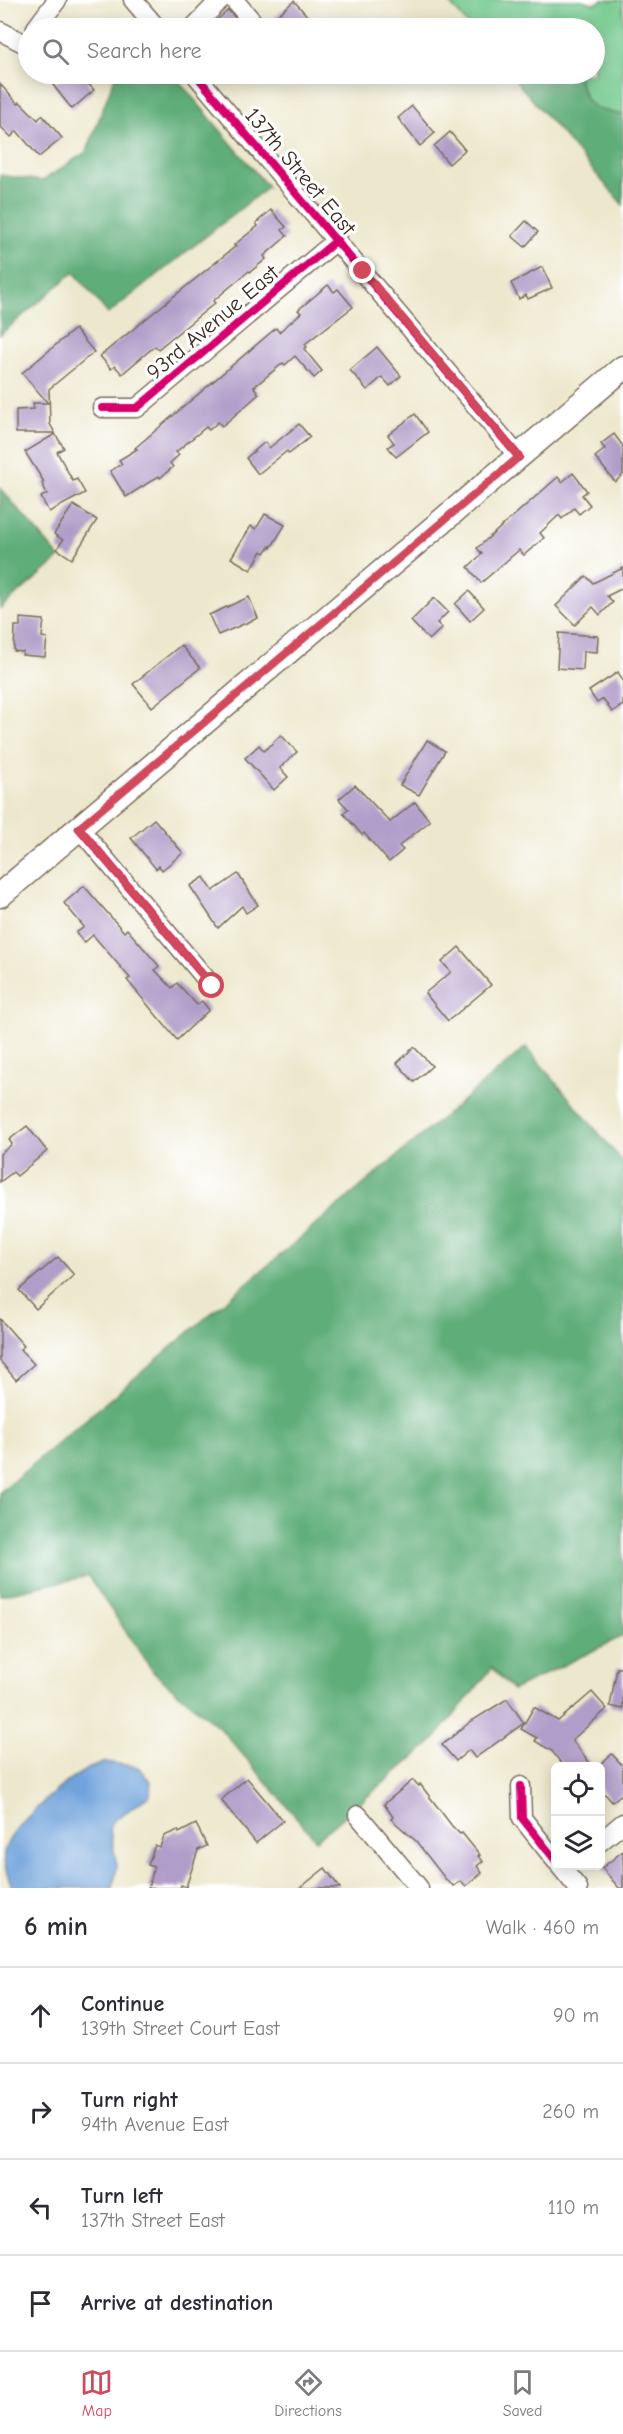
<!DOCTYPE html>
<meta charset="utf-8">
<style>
body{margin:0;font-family:"Comic Neue",sans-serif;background:#f2f2f3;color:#2b2b33}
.controls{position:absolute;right:18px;bottom:18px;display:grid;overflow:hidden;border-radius:9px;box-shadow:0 3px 15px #0003}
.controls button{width:54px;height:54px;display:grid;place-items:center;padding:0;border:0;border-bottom:2px solid #e1e1e2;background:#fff;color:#2b2b33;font:30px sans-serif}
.stop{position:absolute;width:18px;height:18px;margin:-14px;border:4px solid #d1495b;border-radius:50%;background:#fff}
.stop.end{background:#d1495b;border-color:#fff;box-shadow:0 2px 6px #0008}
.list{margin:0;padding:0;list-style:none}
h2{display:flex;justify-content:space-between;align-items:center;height:78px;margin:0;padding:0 24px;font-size:26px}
h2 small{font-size:20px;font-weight:400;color:#7c7c81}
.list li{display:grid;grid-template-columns:39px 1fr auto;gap:18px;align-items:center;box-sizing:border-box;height:96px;padding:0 24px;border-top:2px solid #e1e1e2}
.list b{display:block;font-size:22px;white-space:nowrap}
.list p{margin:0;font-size:20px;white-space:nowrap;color:#7c7c81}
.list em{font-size:20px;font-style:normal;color:#7c7c81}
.icon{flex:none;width:33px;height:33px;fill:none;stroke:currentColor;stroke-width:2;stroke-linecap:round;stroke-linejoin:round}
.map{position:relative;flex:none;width:623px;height:1888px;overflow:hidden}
.search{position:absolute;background:#fff;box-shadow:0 3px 15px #0003;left:18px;right:18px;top:18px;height:66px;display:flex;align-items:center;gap:15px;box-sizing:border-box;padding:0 21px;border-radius:33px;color:#7c7c81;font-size:22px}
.sheet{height:462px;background:#fff}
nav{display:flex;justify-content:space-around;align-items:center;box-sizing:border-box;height:84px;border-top:2px solid #e1e1e2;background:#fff;font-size:16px;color:#7c7c81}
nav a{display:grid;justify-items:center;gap:3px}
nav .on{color:#d1495b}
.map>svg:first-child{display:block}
.green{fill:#73c98e;stroke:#577a56;stroke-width:1.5}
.forest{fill:#5ead79;stroke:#4c6c4c;stroke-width:1.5}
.water{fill:#6fa3db;stroke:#55667c;stroke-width:1.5}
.building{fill:#b19dc9}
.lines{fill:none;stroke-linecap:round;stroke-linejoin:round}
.minor-casing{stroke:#796c5b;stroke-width:21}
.major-casing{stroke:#796c5b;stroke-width:27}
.minor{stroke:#fff;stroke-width:18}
.major{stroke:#fff;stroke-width:24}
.cycleway-casing{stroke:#fff;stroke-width:11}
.cycleway{stroke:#d6006c;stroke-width:8}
.route{stroke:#d1495b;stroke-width:8}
.labels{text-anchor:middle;stroke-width:6;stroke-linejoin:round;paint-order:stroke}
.street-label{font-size:22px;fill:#3b2a1e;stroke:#fff}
</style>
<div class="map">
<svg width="623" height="1888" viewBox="0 0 623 1888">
<rect width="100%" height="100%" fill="#fff"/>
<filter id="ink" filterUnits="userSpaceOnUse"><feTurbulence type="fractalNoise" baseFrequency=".0167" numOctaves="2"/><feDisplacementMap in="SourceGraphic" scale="12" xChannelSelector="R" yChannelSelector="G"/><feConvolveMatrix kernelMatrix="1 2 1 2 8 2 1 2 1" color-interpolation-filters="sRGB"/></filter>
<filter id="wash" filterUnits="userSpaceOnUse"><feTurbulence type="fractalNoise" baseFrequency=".008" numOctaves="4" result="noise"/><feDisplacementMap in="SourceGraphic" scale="24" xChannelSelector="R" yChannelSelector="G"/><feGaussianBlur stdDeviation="1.35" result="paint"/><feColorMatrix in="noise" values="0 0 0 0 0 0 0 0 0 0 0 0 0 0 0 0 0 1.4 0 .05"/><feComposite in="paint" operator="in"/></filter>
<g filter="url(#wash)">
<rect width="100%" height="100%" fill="#ede8cd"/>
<path class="green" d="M447,0H582L595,4L603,0H623V115C591,109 584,106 578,74H594V28H471Z"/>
<g class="forest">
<path d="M116,74H173L268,187L108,314L74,272L0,335V175L42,181L87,151Z"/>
<path d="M510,74H578C584,106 591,109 623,115V205Z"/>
<path d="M0,488L60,558L0,609Z"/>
<path d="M526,1047L623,1162V1636L513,1690L492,1668L433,1741L316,1840L220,1728L154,1673L88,1576L0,1595V1492Z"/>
</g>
<path class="water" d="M106,1762L138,1767L151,1782L150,1795L112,1822L110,1830L117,1866L113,1888H12C9,1877 2,1864 4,1852C9,1828 63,1783 84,1771C90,1767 99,1765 106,1762Z"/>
<g id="blocks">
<g class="building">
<path d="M294,1L318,28H283L274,18Z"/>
<path d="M228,10L244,28H208L215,22Z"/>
<path d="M67,74H98L87,82L94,90L72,109L53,85Z"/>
<path d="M0,84L18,104L20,102L38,120L42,115L62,138L39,157L17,131L11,137L0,126Z"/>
<path d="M412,106L435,133L420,146L398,118Z"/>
<path d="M450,132L465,150L449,164L434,146Z"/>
<path d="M271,210L286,227L282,230L287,236L264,256L266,259L250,272L249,271L213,301L215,303L158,349L155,346L122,374L115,366L111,369L100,356L236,246L234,245L258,226L256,223Z"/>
<path d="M526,221L538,232L525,247L512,236Z"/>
<path d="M542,267L552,288L528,299L526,295L519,299L511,283Z"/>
<path d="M328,285L334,292L338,289L353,307L305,344L307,347L304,349L322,371L314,378L295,356L285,365L283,363L254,387L259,394L234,416L222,426L218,422L209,430L206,427L176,452L179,455L170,463L173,467L160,478L159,476L126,497L110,471L122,464L119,460L137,449L135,448L276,328L279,332L301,313L298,310Z"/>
<path d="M75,329L94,352L49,389L50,424L55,433H16V410L34,409L33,403H48L22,373Z"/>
<path d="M377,347L401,376L390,386L382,377L367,390L350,370Z"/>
<path d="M415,414L428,432L396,457L388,447L394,443L388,435Z"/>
<path d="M299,424L310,437L289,454L287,451L258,474L246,458L265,442L269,448Z"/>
<path d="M55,434L64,448L57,452L73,481L77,479L85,493L49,512L41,497L47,494L42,483L44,482L25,452Z"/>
<path d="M614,434L623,446V475L615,482L595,457L605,449L601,444Z"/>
<path d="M573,473L587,491L582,495L590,505L579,514L574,508L562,519L559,515L540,533L544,538L524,555L519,550L481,583L468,567L482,554L477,548L558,477L562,482Z"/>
<path d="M73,505L97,520L72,559L57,549L63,540L54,534Z"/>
<path d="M265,514L285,525L271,548L270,546L265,553L262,551L251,570L231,558L251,526L256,529Z"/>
<path d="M623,568V588L607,596L613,602L600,615L593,607L575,625L556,606L586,576L593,583Z"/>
<path d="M469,591L484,608L470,621L455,604Z"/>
<path d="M249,597L258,618L218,635L209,615Z"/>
<path d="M434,598L448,612L437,623L442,628L429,640L411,621Z"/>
<path d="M20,618L44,620L42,637L47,638L45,657L22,655L23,652L14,651L15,626H20Z"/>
<path d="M559,633L598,636L597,652L584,651L583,670L557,668Z"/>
<path d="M181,645L200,668L152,707L133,684Z"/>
<path d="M618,672L623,681V705L612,712L603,699L597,703L589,691Z"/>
<path d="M281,735L297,752L280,768L288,777L274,790L245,758L259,745L264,751Z"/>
<path d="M427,740L445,751L419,795L400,785Z"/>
<path d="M355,785L390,822L415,802L430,821L399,846L403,850L389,862L364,833L362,835L343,813L348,809L339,799Z"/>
<path d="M154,819L183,853L162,870L159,866L156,869L131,838Z"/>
<path d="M238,874L258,905L246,913L242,906L218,928L190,886L204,877L213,891Z"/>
<path d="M84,886L124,932L127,929L159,966L155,970L172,988L177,983L197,1005L202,1001L209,1010L177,1040L127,980L130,978L93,935L84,943L76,933L84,927L64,903Z"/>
<path d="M459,947L491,985L448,1021L425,993L451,972L442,962Z"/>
<path d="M414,1047L432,1066L414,1082L397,1063Z"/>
<path d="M27,1126L47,1151L17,1176L13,1172L0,1182V1154L12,1144L9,1140Z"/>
<path d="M58,1257L74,1275L36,1309L19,1290Z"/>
<path d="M0,1319L24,1346L20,1349L34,1364L16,1380L0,1361Z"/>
<path d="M617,1668H623V1709L610,1706Z"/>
<path d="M592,1692L607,1709L572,1740L593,1767H564L552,1751L535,1741L537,1738L521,1729L534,1707L558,1721Z"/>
<path d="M507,1699L524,1723L475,1758L469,1750L456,1761L442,1745L470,1722Z"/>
<path d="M612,1754L623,1766V1793L612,1802L600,1788V1764Z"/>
<path d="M247,1778L283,1821L256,1843L221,1800Z"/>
<path d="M413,1780L419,1786L420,1784L452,1826L460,1834L462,1833L480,1855L478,1856L483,1861L477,1866L482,1873L466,1886L461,1881L454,1886L447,1881L416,1841L391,1819L393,1817L384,1804Z"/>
<path d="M196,1824L207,1846L198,1850L186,1887L181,1885L180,1888H148L154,1867L148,1865L155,1845L160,1847L164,1836L178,1830L179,1833Z"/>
<path d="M623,1851V1888H619L602,1868Z"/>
<path d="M325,1868L340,1888H300Z"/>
</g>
</g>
</g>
<g filter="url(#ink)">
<use href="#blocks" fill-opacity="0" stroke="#796c5b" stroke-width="1.5"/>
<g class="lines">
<defs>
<g id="minor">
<path d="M133,0L157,28"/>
<path d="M234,0L258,28"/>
<path d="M36,28L57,0"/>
<path d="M193,28L220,0"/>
<path d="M0,31L27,45L28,42"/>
<path d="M195,74L519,457"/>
<path d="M102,408H137L337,240"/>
<path d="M79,828L212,986"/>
<path d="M521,1786L522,1818L556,1861"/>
<path d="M358,1815L419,1888"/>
<path d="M600,1842L623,1823"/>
<path d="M560,1866L578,1888"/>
</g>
<path id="major" d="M0,895L623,368"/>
</defs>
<use href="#minor" class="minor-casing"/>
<use href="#major" class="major-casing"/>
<use href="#minor" class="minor"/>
<use href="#major" class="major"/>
<defs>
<g id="cycleway">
<path d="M195,74L519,457"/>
<path d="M102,408H137L337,240"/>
<path d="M79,828L212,986"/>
<path d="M521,1786L522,1818L556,1861"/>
</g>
</defs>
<use href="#cycleway" class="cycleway-casing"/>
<use href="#cycleway" class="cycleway"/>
</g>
</g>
<g class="lines" filter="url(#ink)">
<path class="route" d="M212,986L79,828L519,457L363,271"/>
</g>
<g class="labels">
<g class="street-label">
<text transform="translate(301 171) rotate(50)" y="8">137th Street East</text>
<text transform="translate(212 322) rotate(-40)" y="8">93rd Avenue East</text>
</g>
</g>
</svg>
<div class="controls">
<button><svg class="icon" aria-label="locate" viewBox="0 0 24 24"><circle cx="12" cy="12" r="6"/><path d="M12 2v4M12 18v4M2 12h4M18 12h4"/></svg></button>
<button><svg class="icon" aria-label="layers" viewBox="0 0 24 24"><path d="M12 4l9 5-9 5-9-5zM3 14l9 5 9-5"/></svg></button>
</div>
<div class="stop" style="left:212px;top:986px"></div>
<div class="stop end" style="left:363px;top:271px"></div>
<div class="search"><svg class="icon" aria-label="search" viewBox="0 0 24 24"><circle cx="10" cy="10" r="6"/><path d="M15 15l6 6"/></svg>Search here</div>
</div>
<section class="sheet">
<h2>6 min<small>Walk · 460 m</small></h2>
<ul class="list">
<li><svg class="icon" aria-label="ahead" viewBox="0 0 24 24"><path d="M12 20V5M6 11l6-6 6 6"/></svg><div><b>Continue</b><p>139th Street Court East</p></div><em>90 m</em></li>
<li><svg class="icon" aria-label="right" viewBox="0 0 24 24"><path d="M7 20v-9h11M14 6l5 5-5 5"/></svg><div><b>Turn right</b><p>94th Avenue East</p></div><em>260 m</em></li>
<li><svg class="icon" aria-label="left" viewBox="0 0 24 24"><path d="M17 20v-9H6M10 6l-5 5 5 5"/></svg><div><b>Turn left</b><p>137th Street East</p></div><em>110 m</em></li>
<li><svg class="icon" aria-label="arrive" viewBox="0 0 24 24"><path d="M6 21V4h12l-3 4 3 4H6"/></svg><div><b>Arrive at destination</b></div></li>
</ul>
</section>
<nav>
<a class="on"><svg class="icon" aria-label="map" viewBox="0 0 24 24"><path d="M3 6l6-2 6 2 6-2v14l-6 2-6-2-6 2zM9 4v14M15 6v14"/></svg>Map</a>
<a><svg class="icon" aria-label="directions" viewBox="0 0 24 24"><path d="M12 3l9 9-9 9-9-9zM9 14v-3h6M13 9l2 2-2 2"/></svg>Directions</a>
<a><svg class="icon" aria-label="saved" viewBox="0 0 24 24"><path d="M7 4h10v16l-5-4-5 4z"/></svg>Saved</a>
</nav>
